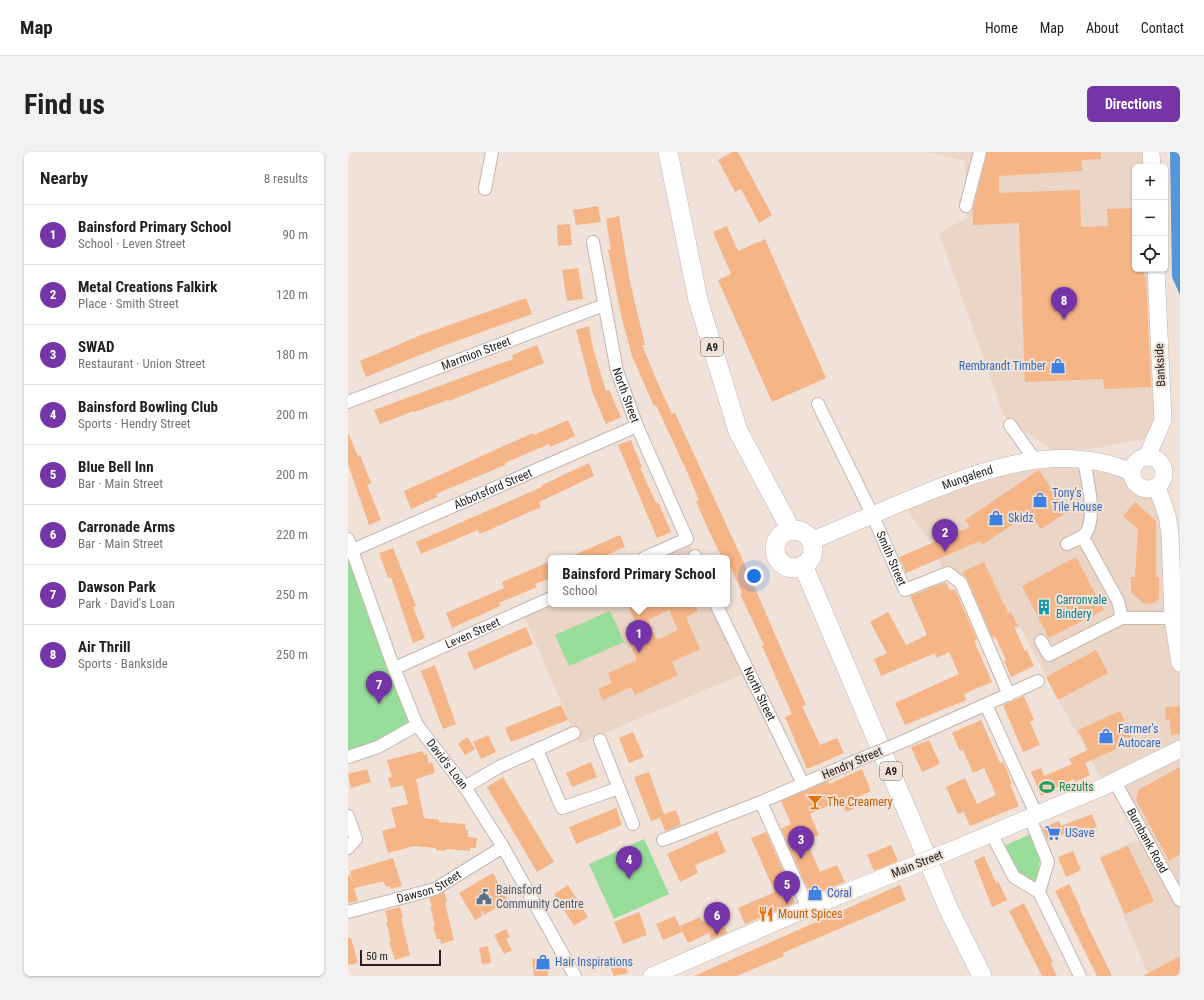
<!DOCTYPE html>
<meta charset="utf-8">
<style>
body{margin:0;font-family:"Roboto Condensed",sans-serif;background:#f2f2f2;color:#202124}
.controls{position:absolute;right:12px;top:12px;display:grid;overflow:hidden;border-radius:6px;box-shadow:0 1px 3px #0004}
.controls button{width:36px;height:36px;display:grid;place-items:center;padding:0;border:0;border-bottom:1px solid #e0e0e0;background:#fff;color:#202124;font:20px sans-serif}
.scale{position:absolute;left:12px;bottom:10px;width:81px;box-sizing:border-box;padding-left:4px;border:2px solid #28221f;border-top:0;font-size:11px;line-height:14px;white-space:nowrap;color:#28221f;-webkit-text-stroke:3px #f0e2d8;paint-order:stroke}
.you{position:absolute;left:406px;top:424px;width:14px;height:14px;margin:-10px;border:3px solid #fff;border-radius:50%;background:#1a73e8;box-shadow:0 0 0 6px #1a73e833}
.badge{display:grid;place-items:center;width:26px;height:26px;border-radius:50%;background:#7534a8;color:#fff;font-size:13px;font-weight:700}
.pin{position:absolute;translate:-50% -33px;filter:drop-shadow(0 1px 2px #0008)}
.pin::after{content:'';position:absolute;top:21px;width:14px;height:12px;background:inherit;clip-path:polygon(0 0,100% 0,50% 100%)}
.popup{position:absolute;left:200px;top:403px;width:182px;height:52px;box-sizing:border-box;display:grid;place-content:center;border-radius:6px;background:#fff;filter:drop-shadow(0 1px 3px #0005);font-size:13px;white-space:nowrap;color:#757577}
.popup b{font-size:15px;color:#202124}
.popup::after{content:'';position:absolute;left:50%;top:100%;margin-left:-8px;border:8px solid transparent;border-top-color:#fff}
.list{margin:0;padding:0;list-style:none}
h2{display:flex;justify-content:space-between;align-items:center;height:52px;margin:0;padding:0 16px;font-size:17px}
h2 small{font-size:13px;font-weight:400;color:#757577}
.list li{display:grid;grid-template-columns:26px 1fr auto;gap:12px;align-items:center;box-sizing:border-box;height:60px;padding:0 16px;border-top:1px solid #e0e0e0}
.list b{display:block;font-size:15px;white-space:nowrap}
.list p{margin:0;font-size:13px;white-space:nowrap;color:#757577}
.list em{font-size:13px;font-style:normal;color:#757577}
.icon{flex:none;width:22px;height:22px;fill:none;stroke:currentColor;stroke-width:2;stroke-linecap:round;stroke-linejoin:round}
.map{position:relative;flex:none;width:832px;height:824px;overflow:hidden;border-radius:6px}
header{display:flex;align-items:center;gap:24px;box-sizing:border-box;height:56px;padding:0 20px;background:#fff;border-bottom:1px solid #e0e0e0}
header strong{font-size:19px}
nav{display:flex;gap:22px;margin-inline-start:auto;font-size:14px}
.intro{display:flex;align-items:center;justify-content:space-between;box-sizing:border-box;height:96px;padding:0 24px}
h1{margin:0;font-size:28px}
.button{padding:10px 18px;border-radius:6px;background:#7534a8;color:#fff;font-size:14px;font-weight:700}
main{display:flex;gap:24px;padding:0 24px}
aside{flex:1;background:#fff;border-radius:6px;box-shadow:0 1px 3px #0004}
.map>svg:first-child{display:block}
.built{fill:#ead5c6}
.green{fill:#98dd9a}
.water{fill:#5496da}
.building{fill:#f6b586;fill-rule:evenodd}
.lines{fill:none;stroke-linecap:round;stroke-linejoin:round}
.street-casing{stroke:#c3b5ac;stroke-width:14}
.secondary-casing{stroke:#c3b5ac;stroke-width:18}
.primary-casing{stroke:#c3b5ac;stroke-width:20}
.street{stroke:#fff;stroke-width:12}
.secondary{stroke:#fff;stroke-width:17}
.primary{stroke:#fff;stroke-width:19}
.street-bridge-casing{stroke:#c3b5ac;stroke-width:14;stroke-linecap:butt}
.secondary-bridge-casing{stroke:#c3b5ac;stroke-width:18;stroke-linecap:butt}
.street-bridge{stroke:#fff;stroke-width:12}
.secondary-bridge{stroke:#fff;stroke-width:17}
.labels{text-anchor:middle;stroke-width:4;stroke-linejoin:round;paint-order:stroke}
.shield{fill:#f0e2d8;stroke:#645c56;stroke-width:1}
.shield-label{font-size:11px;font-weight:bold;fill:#28221f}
.street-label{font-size:12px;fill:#28221f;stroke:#f0e2d8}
.shop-label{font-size:12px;fill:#366cbe;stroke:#f0e2d8;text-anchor:start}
.culture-label{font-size:12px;fill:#0d838f;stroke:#f0e2d8;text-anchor:start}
.leisure-label{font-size:12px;fill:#27864d;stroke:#f0e2d8;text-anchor:start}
.food-label{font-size:12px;fill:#c56008;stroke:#f0e2d8;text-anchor:start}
.service-label{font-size:12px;fill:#4e5e75;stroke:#f0e2d8;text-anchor:start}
</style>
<header>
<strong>Map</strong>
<nav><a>Home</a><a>Map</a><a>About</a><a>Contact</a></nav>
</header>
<div class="intro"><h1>Find us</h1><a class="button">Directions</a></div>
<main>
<aside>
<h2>Nearby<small>8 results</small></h2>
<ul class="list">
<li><span class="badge">1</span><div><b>Bainsford Primary School</b><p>School · Leven Street</p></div><em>90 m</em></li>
<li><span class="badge">2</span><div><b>Metal Creations Falkirk</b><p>Place · Smith Street</p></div><em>120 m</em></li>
<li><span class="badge">3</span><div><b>SWAD</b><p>Restaurant · Union Street</p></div><em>180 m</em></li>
<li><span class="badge">4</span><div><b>Bainsford Bowling Club</b><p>Sports · Hendry Street</p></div><em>200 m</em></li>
<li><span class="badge">5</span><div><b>Blue Bell Inn</b><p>Bar · Main Street</p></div><em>200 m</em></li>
<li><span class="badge">6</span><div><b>Carronade Arms</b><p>Bar · Main Street</p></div><em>220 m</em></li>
<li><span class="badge">7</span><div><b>Dawson Park</b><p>Park · David's Loan</p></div><em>250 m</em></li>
<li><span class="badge">8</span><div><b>Air Thrill</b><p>Sports · Bankside</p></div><em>250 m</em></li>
</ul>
</aside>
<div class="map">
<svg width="832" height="824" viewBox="0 0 832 824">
<rect width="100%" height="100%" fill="#f0e2d8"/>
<g class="built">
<path d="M579,0H804L805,15H787V117H809L808,285L749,296L705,299L656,264L591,81L619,66L617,9Z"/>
<path d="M687,308L783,320L809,335L832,511V824L800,822L751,704L797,685L767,630L757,634L672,475L638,490L613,431L597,422L583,391L554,351Z"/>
<path d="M339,387L348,406H296Z"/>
<path d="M203,452H368L401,519L231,592L174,459Z"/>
</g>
<g class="green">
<path d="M0,400L69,573L0,605Z"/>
<path d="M262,459L276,490L221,514L207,483Z"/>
<path d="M683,682L692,705L690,728L684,731L669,719L656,694Z"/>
<path d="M296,687L321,742L266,767L241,712Z"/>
</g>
<path class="water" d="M822,0H832V143L824,125Z"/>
<g class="building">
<path d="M384,0H390L424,63L411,71L393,37L387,40L370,8Z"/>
<path d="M639,0H753V7L734,8V19L651,24V41L732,38L733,75L760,74L759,57L787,56V117H796V125L798,124L803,235L756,237L755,227L677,230L671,71L625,73V57Z"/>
<path d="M250,54L253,70L228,73L225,58Z"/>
<path d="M271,64L282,130L297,193H294L308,227L324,262L327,261L395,409L458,553L454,554L472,593L489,586L496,601L459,617L437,565L444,562L414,494L416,493L392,442L394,441L379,406H374L359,375L348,349L351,348L340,322L308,253L306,254L284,204L273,163L260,98H263L258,67Z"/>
<path d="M222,72L224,93L210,94L209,73Z"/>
<path d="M379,74L390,99L417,87L478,226L424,250L370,128L383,122L365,80Z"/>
<path d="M230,116L235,147L219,149L214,118Z"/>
<path d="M178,146L184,162L89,196L18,225L12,209L73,183Z"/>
<path d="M241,174L245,196L258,239L261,238L273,265L258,272L245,242L228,178Z"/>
<path d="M189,193L196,211L101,249L100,248L67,260L66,259L32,272L26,258L165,207L164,203Z"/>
<path d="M220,268L227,284L202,295L201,292L157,311V313L88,342L89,345L63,357L56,339L185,281L186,283Z"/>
<path d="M0,281L10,304L12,303L23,331L19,333L33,368L21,373L0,312Z"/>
<path d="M283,288L294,315L292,316L308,351L310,350L323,380L309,386L270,293Z"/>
<path d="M241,311L246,324L191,350L193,355L132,382L130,378L73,402L68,390L194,335V333Z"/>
<path d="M691,318L719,360L693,377L682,361L634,393L632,389L558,421L551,405L622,375L617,368Z"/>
<path d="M787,350L808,369V425H811V446L807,451L796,452L783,440V425H787L790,377L775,364Z"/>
<path d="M272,383L277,395L251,406H219Z"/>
<path d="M45,396L68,454L65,455L77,486L65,491L43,425L40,426L31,401Z"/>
<path d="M728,405L756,458L701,486L674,434Z"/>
<path d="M203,409V426L187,432L189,435L151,451L152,454L104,476L98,461L156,436L154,430Z"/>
<path d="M636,410L660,461L663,460L670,474L666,475L677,499L679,498L686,514L663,525L656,509L658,508L647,484L644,485L620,428L614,420Z"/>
<path d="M598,430L602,439L607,437L629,488L626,489L644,530L616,542L618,548L557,573L547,551L611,522L601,500L589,506L587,501L533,524L526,507L539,501L522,470L540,460L558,493L579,483L562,444Z"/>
<path d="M279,452H347L350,459L338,465L352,497L324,510L330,523L287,543L283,535L255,548L250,537L264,531L260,521L289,508L278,484L291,478ZM321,458L330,478L309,488L300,468Z"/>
<path d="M178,475L185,492L126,518L119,501Z"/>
<path d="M748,498L760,521L710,548L698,525Z"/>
<path d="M87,513L108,572L95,577L73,519Z"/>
<path d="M676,544L686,568L682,570L692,593L675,600L655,553Z"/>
<path d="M213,553L220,568L163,590L157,576Z"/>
<path d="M832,554V582L823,583L822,567L818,568L817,555Z"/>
<path d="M772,559L786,589L737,611L742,623L727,630L726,627L693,644L683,620L693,616L696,624L724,612L721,607L740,598L730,578Z"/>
<path d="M633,568L652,611L655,610L664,631L662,632L671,654L622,674L616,660L610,662L598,635L617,626L629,652L648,643L636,616L625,621L615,598L612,599L604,581Z"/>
<path d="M285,580L296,605L281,611L271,586Z"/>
<path d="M140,583L148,600L133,607L125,590Z"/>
<path d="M119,585L127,597L117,603L110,592Z"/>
<path d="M581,588L592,612L574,620L563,595Z"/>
<path d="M75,599L76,603L79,602L81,611L84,610L87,621L68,627L76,666L91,668V670L117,672V677L120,678V685L129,686L128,696H122V699L98,697L97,699L88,698V696L66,694L40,701L34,679L48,675L43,656L60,652L55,633L43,636L40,626L44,625L39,608Z"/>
<path d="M243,610L249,625L224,635L218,621Z"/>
<path d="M832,615V702L821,709L788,648L790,638Z"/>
<path d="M19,617L23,630L3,636L0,622Z"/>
<path d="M514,617L523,639L510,645L514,653L498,660L493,648L462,662L471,683L458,688L472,720L489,713L497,730L463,744L433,677L443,672L433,649L480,629L481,632Z"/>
<path d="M301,620L316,662L328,658L333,673L317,679L312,666L303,669L286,625Z"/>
<path d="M155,625L206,710L189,720L139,635Z"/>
<path d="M268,656L274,673L228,692L221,675Z"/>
<path d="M744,662L749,675L720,686L718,681L700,689L695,678L696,675L711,669L713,674Z"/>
<path d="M369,679L378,700L347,713L350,721L332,730L319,702Z"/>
<path d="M418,680L440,730L439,731L447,751L397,772L390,756L427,740L403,686Z"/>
<path d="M543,693L550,709L526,719L519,703Z"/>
<path d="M780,694L806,749L777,762L752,706Z"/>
<path d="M725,699L733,718L718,725L710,705Z"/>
<path d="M636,704L648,731L650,729L659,748L644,755L626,709Z"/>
<path d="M45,706L54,734L43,737L42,734L38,735L36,730H32L6,736L10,749L0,751V724L2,723L5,731L2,719Z"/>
<path d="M145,721L160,749L136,763L133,757L134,764L127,768L111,741Z"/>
<path d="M721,732L733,757L732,758L764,824H749L707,739Z"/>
<path d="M220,733L240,765L226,774L206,742Z"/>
<path d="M552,733L558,748L435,801L436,804L389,824H346Z"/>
<path d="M96,740L99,750L97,751L106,788L93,792L92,787H89L85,775L87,774L82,755H84L81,746Z"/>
<path d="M676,751L705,810L703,812L709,824H694L661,759Z"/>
<path d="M52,755L55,765L53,766L62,803L47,808L41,790L43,789L38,770H40L37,759Z"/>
<path d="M291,760L299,783L275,792L266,770Z"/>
<path d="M371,762L379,781L363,787L361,781L340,791L332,774L352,765L354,770Z"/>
<path d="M327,764L334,780L315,788L308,772Z"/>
<path d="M158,777L162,785L158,787L164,798L156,802L146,783Z"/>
<path d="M0,786H3L10,811L0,813Z"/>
<path d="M140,794L143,811L134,812L131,796Z"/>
<path d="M832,804V824H795Z"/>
<path d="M198,805L200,824H186L184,807Z"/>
<path d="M275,808L280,821L266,824L262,814Z"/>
</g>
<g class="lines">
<defs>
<g id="street">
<path d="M137,37L144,0"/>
<path d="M618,54L632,0"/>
<path id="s1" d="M245,90L269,219L289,274L339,387L296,406"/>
<path id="s2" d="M0,250L256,153"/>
<path id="s3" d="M470,252L524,362L557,438L600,421L613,431L661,543"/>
<path d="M662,273L687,308"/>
<path id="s4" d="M0,387L44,511L69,573L117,635L155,695L227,824"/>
<path d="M738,391L770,449L774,466"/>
<path d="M719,392C725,389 734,386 738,381C749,364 739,327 736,308"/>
<path id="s5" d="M0,400L289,274"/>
<path d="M347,404L348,406"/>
<path id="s6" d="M368,452L455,632"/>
<path d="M693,489L701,503L774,466H825"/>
<path id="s7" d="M47,516L203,446"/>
<path d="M638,553L689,664"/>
<path d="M252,588L285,672"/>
<path d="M554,590L690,529"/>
<path d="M189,598L214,656L271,636"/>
<path d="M0,605L30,595L69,573"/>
<path id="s8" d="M767,630L832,748"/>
<path d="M117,635L151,615L226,581"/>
<path d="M413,650L460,756"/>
<path d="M0,664L8,687L0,696"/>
<path d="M644,683L666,725L691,740L700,710L682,666"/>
<path d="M315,688L413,650L508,609"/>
<path d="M691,740L732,824"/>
<path id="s9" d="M0,760L87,737L155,695"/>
</g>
<g id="secondary">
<path d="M803,0L804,15"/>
<circle cx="800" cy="321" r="16"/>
<path d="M799,305L815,268L808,117"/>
<path d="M809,335L819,363L822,382L825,466L832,511"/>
<path id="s10" d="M463,389C494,376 525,363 555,350C626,321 708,287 783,320"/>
<path d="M597,701L757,634L832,597"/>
<path d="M304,824L460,756L559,716"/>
</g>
<g id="primary">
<path d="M320,0L350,148L390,279L443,378"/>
<circle cx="446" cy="397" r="19"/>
<path d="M455,413L601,758L634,824"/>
</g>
</defs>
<use href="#street" class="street-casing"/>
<use href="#secondary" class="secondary-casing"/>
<use href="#primary" class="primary-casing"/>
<use href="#street" class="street"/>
<use href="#secondary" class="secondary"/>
<use href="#primary" class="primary"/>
<defs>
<path id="street-bridge" d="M508,609L554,590"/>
<path id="secondary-bridge" d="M559,716L597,701"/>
</defs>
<use href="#street-bridge" class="street-bridge-casing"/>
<use href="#secondary-bridge" class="secondary-bridge-casing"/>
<use href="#street-bridge" class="street-bridge"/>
<use href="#secondary-bridge" class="secondary-bridge"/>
</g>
<defs>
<symbol id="shop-bare" viewBox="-9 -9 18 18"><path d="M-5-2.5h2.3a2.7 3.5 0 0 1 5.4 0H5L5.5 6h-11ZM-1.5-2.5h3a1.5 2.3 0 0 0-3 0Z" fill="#3f7fe0" stroke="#f0e2d8" stroke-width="2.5" paint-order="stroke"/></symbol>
<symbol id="building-bare" viewBox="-9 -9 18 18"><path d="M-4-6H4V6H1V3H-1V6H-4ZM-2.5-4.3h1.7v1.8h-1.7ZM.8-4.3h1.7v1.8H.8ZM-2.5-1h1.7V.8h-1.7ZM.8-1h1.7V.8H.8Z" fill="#0f9aa8" stroke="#f0e2d8" stroke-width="2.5" paint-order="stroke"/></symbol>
<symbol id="stadium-bare" viewBox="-9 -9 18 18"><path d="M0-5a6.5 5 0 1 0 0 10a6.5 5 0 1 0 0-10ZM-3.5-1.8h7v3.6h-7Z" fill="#2e9e5b" stroke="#f0e2d8" stroke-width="2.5" paint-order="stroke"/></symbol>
<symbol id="bar-bare" viewBox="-9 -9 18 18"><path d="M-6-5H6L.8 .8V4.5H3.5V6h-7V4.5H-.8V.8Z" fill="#e8710a" stroke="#f0e2d8" stroke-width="2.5" paint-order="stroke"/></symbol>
<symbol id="supermarket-bare" viewBox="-9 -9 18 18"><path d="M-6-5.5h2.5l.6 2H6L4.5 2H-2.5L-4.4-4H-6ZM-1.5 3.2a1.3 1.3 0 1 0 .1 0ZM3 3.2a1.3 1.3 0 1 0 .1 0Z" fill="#3f7fe0" stroke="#f0e2d8" stroke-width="2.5" paint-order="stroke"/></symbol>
<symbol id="civic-bare" viewBox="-9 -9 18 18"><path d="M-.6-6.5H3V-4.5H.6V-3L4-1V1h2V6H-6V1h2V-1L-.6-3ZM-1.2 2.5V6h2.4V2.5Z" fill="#5c6f8a" stroke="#f0e2d8" stroke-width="2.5" paint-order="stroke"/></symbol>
<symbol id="restaurant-bare" viewBox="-9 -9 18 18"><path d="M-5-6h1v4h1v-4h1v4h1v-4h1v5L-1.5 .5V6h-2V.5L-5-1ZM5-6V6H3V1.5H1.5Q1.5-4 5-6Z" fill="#e8710a" stroke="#f0e2d8" stroke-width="2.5" paint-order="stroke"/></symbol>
</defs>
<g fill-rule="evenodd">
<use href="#shop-bare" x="699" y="203" width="22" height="22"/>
<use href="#shop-bare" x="681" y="337" width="22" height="22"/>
<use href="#shop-bare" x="637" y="355" width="22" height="22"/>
<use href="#building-bare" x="685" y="444" width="22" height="22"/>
<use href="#shop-bare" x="747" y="573" width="22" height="22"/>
<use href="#stadium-bare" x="688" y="624" width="22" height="22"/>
<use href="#bar-bare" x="456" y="639" width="22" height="22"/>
<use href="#supermarket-bare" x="694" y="670" width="22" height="22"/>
<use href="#shop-bare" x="456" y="730" width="22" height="22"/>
<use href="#civic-bare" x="125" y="734" width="22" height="22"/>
<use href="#restaurant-bare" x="407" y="751" width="22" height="22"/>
<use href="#shop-bare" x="184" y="799" width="22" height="22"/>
</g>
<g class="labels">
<g class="shield">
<rect x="353" y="186" width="22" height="18" rx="3"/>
<rect x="532" y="610" width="22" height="18" rx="3"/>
</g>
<g class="shield-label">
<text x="364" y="199">A9</text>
<text x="543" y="623">A9</text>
</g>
<g class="street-label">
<text dy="4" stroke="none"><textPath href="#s2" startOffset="137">Marmion Street</textPath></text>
<text transform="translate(812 213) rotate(-93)" y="4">Bankside</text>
<text dy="4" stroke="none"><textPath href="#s1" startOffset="157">North Street</textPath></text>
<text dy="4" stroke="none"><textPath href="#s10" startOffset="169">Mungalend</textPath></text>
<text dy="4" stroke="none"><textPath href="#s5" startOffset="158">Abbotsford Street</textPath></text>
<text dy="4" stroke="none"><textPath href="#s3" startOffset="171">Smith Street</textPath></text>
<text dy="4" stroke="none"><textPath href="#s7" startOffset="85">Leven Street</textPath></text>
<text dy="4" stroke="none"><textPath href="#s6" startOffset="100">North Street</textPath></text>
<text transform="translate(504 611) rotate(-23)" y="4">Hendry Street</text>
<text dy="4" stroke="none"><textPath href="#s4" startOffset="248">David's Loan</textPath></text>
<text dy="4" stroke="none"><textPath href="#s8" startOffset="67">Burnbank Road</textPath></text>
<text transform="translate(569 712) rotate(-22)" y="4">Main Street</text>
<text dy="4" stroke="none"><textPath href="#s9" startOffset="85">Dawson Street</textPath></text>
</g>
<g class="shop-label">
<text x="698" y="218" text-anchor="end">Rembrandt Timber</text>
<text x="704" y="345">Tony's<tspan x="704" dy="14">Tile House</tspan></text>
<text x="660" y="370">Skidz</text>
<text x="770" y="581">Farmer's<tspan x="770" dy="14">Autocare</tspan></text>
<text x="717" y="685">USave</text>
<text x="479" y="745">Coral</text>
<text x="207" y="814">Hair Inspirations</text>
</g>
<g class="culture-label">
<text x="708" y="452">Carronvale<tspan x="708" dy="14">Bindery</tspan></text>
</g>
<g class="leisure-label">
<text x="711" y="639">Rezults</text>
</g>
<g class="food-label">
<text x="479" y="654">The Creamery</text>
<text x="430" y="766">Mount Spices</text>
</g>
<g class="service-label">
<text x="148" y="742">Bainsford<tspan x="148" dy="14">Community Centre</tspan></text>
</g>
</g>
</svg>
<div class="controls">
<button>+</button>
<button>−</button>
<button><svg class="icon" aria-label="locate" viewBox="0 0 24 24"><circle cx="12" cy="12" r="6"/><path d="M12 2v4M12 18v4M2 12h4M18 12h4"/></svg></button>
</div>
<div class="scale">50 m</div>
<div class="you"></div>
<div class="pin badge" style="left:291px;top:501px">1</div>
<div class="popup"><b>Bainsford Primary School</b>School</div>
<div class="pin badge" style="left:597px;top:400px">2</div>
<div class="pin badge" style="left:453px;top:707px">3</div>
<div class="pin badge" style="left:281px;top:727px">4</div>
<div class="pin badge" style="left:439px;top:752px">5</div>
<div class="pin badge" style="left:369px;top:783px">6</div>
<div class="pin badge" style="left:31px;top:552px">7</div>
<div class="pin badge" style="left:716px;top:168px">8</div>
</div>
</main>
